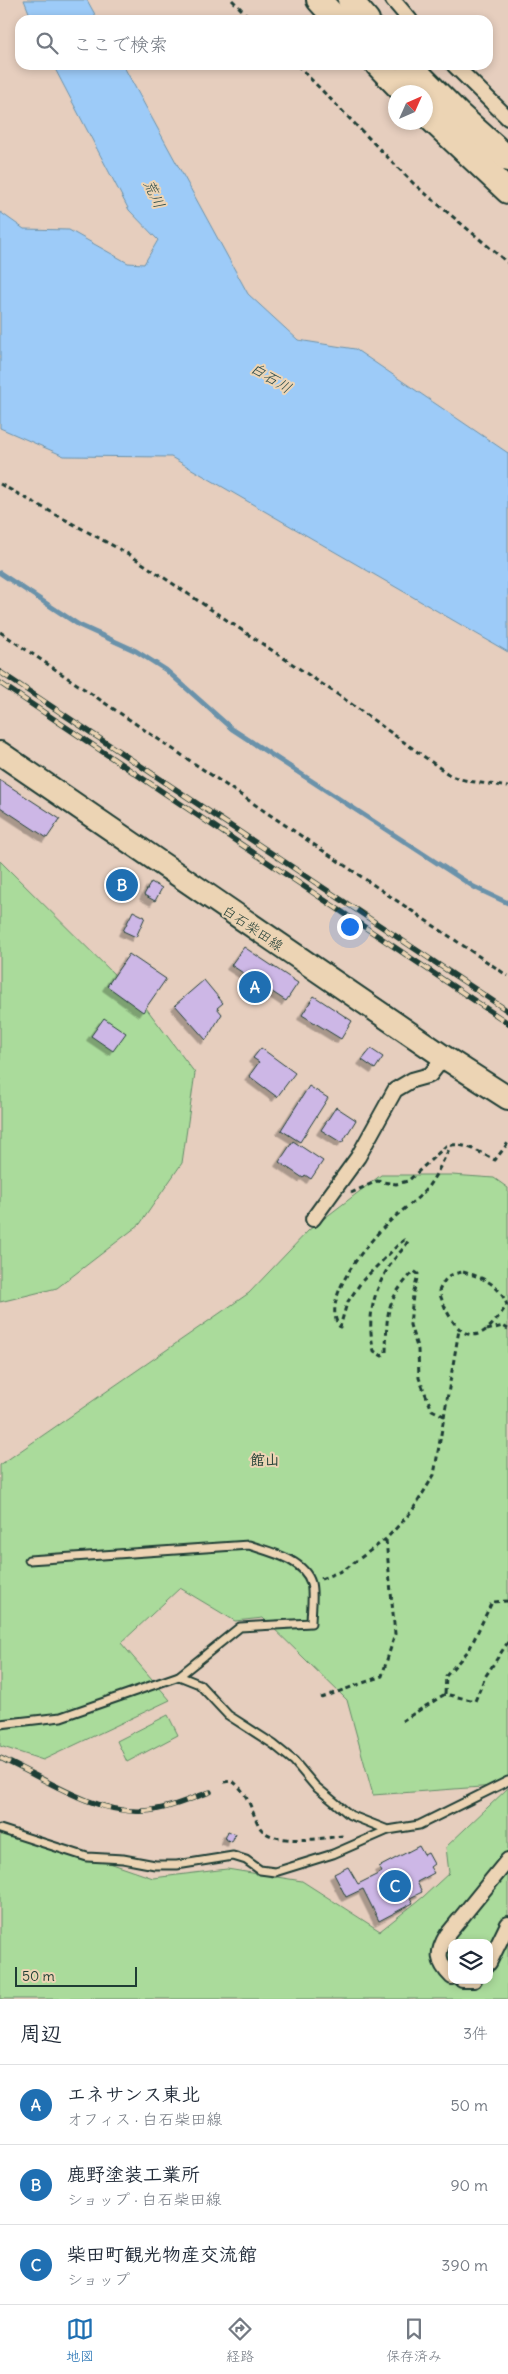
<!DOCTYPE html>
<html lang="ja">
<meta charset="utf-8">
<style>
body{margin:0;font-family:Delius,"Klee One",sans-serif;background:#f2f2f3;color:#1f2937}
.controls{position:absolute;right:15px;bottom:15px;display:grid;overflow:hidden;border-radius:10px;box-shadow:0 2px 8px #0003}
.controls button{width:45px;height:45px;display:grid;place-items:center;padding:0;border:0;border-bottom:1px solid #e0e1e3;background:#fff;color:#1f2937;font:25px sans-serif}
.compass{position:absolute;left:388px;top:85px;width:45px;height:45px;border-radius:50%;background:#fff;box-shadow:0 2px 8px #0003;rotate:45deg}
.scale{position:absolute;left:15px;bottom:12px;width:122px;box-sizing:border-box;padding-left:5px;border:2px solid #1f3d34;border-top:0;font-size:14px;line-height:18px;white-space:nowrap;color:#1f3d34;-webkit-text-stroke:4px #ecd4b4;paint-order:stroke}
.you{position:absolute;left:349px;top:926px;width:18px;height:18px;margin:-12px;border:4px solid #fff;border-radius:50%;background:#1a73e8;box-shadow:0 0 0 8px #1a73e833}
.badge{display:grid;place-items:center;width:32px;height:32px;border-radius:50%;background:#1f6fb2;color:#fff;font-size:16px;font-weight:700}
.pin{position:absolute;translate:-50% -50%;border:2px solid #fff;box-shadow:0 1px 5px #0006}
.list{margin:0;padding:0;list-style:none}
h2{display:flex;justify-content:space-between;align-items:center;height:65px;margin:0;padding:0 20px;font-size:21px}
h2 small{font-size:16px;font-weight:400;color:#747a83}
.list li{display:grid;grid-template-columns:32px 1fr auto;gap:15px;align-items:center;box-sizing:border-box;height:80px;padding:0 20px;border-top:1px solid #e0e1e3}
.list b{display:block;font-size:19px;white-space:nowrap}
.list p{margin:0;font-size:16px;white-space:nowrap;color:#747a83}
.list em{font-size:16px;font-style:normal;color:#747a83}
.icon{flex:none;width:28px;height:28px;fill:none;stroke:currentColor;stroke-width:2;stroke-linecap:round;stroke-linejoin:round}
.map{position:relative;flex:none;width:508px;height:1999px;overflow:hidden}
.search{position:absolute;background:#fff;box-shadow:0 2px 8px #0003;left:15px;right:15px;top:15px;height:55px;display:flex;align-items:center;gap:12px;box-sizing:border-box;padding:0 18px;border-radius:15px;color:#747a83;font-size:19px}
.sheet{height:305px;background:#fff}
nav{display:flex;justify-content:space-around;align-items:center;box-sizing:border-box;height:70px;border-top:1px solid #e0e1e3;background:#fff;font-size:14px;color:#747a83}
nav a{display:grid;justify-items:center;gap:2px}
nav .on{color:#1f6fb2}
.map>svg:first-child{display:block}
.green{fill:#aadb9b;stroke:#648c68;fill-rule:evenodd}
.water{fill:#9dcbf8;stroke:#6b92aa}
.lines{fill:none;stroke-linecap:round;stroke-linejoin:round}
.stream{stroke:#6b92aa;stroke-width:5}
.building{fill:#cdb7e6;stroke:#1f3d34;filter:url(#shadow)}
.service-casing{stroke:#1f3d34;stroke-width:11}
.minor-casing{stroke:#1f3d34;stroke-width:18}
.primary-casing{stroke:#1f3d34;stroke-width:26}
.trunk-casing{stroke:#1f3d34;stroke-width:28}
.path{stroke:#1f3d34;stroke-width:3;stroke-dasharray:5 4;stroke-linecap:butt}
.service{stroke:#ecd4b4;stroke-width:7}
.minor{stroke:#ecd4b4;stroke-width:14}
.primary{stroke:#ecd4b4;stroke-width:22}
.trunk{stroke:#ecd4b4;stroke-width:24}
.rail-casing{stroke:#1f3d34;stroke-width:5.5}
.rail{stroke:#ecd4b4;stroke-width:4;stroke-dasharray:11;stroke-linecap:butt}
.labels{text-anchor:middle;stroke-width:4;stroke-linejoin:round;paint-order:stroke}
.street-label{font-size:14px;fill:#1f3d34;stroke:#ecd4b4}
.water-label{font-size:15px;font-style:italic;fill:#2c4b48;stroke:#ecd4b4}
.neighbourhood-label{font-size:15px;font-weight:bold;fill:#1f3d34;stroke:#ecd4b4}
</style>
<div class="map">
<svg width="508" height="1999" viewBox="0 0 508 1999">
<defs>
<filter id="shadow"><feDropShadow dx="-4.5" dy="4.5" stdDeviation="0" flood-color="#0004"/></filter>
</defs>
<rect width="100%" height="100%" fill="#e6cebe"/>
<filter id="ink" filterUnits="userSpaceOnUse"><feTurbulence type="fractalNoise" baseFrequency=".02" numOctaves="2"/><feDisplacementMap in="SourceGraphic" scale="10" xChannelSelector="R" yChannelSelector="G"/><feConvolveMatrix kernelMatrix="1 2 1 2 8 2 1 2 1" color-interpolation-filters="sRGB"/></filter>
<g filter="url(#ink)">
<g class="green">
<path d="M0,861L140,1000L195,1073L182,1163L140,1224L57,1288L0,1302Z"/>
<path d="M381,1175H452L494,1178L508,1188V1785L373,1795L347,1700L263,1618L235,1621L180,1588L121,1643L170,1700L43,1760L0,1746V1465L249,1293L309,1230Z"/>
<path d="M168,1715L178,1735L127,1762L117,1741Z"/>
<path d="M508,1788V1999H0V1828H8L153,1878L227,1869L302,1881L380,1931L423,1897L449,1873L446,1847ZM452,1943H489V1980H452Z"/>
</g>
<g class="water">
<path d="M24,0H87L98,20H32Z"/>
<path d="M53,65H123L248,294L298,340L355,349L508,453V652L171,457L64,456L0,428V212L24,229L69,230L128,263L144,264L158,240L129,210Z"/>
</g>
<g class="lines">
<path class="stream" d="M0,573L79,625L136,651L166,670L232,729L474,887L508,903"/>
</g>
<g class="building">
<path d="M0,780L60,819L47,838L0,807Z"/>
<path d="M151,882L162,888L155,901L144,895Z"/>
<path d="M133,911L145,917L136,937L123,931Z"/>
<path d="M244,947L298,983L286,1001L231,965Z"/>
<path d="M129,954L166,979L143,1012L107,986Z"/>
<path d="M204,980L223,1003L217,1008L222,1014L206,1040L175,1005Z"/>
<path d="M314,996L352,1021L341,1039L302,1015Z"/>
<path d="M104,1018L126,1033L113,1051L91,1036Z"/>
<path d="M261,1048L295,1073L277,1097L249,1076L259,1062L253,1058Z"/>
<path d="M371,1049L383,1057L375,1069L362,1060Z"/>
<path d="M309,1086L328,1098L300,1142L281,1130Z"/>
<path d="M336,1107L356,1120L342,1143L321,1130Z"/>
<path d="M293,1141L323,1161L311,1179L305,1175L303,1178L279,1162Z"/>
<path d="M228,1831L235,1834L232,1842L225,1839Z"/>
<path d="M419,1846L424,1855L428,1853L434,1864L430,1867L434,1873L417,1882L422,1892L410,1898L413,1903L379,1921L363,1889L346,1897L334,1874L348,1867L358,1884L382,1872L379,1867Z"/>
</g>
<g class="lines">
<defs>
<g id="service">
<path d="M29,1560L249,1545C270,1552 304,1559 311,1583C314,1595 311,1611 311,1623L240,1627L179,1676"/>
<path d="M0,1724L61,1717L179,1676L199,1684L228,1715L273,1744L294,1761L315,1786L350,1815L388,1830"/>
<path d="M0,1829L87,1857L123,1859L155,1865H177L233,1856L246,1860L260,1870L275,1872L333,1854L388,1830L419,1825L508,1781"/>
</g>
<g id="minor">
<path d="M393,0L410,20"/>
<path d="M454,65L508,118"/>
<path d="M313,1219L358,1157L395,1090L412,1080L430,1075L444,1057"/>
<path d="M489,1963L508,1924"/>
<path d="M452,1977C437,1962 436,1953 447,1935L508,1860"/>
<path d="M462,1980H474"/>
</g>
<path id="primary" d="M0,753L444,1057L508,1098"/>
<g id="trunk">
<path d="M319,0L337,20"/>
<path d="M350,0L367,20"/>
<path d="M378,65L404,92"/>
<path d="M409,65L459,115L508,159"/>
<path d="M426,114L508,191"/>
</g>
</defs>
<use href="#service" class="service-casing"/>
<use href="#minor" class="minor-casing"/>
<use href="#primary" class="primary-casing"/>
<use href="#trunk" class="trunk-casing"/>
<g class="path">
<path d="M232,0L252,20"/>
<path d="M297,65L414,184L508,263"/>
<path d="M0,484L130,555L340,696L451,776C469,783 488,783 508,787"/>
<path d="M0,632L508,976"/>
<path d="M351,1193L377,1181L396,1184L408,1181L446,1146C464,1141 480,1153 495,1160L508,1143"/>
<path d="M463,1272C483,1277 500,1285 507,1305C501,1313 495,1323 487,1329C462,1350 444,1309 439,1291C445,1278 448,1274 463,1272Z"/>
<path d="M487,1330L503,1326L508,1329"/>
<path d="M444,1416L432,1410L419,1378L418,1350L410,1325L413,1295L418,1274L414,1271C385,1302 387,1312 386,1353L382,1356L374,1351C366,1319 373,1290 392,1262C397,1255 404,1249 408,1241L404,1240L399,1244L362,1281L347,1303L340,1327C319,1301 366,1245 385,1226C398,1212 416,1202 427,1188C437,1175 444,1158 452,1144"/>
<path d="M321,1579L344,1570L386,1539L412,1511L434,1475L459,1330"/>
<path d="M508,1601L492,1602L469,1650L446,1676L445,1694L475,1701L485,1677L508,1642"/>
<path d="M321,1698L382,1676L395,1634L386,1540"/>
<path d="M402,1721L445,1694"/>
<path d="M224,1782L232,1781C248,1792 251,1810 259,1826C270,1847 324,1838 343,1836"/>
</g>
<use href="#service" class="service"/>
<use href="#minor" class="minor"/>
<use href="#primary" class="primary"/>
<use href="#trunk" class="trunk"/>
<defs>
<g id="rail">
<path d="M0,672L508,1011"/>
<path d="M0,683L508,1023"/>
<path d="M0,1758C43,1777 96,1815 144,1811C167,1810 189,1799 210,1792"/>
</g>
</defs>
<use href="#rail" class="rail-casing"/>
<use href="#rail" class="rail"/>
</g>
</g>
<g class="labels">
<g class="street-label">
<text transform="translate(253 928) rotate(34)" y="5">白石柴田線</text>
</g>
<g class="water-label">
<text transform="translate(154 194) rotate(65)" y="5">荒川</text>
<text transform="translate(271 378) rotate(31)" y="5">白石川</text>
</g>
<g class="neighbourhood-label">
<text x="265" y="1465">館山</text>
</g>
</g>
</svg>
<div class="controls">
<button><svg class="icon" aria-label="layers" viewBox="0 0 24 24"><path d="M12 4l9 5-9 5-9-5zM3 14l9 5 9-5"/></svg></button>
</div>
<svg class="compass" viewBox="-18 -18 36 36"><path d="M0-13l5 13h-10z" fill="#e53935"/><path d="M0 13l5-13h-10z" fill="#747a83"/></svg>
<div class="scale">50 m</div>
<div class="you"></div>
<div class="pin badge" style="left:255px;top:987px">A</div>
<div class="pin badge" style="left:122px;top:885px">B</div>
<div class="pin badge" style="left:395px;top:1886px">C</div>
<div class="search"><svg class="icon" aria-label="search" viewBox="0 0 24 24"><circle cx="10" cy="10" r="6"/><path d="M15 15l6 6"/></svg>ここで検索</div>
</div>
<section class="sheet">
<h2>周辺<small>3件</small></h2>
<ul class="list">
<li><span class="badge">A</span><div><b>エネサンス東北</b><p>オフィス · 白石柴田線</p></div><em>50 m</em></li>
<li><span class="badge">B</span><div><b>鹿野塗装工業所</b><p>ショップ · 白石柴田線</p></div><em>90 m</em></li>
<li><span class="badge">C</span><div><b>柴田町観光物産交流館</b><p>ショップ</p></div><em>390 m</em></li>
</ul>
</section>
<nav>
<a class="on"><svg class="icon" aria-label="map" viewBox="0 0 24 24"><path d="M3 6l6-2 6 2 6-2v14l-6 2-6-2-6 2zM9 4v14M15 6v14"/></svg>地図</a>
<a><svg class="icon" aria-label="directions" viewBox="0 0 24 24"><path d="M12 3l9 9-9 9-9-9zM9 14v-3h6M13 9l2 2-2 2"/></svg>経路</a>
<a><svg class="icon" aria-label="saved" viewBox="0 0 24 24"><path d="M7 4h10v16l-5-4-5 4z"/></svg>保存済み</a>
</nav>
